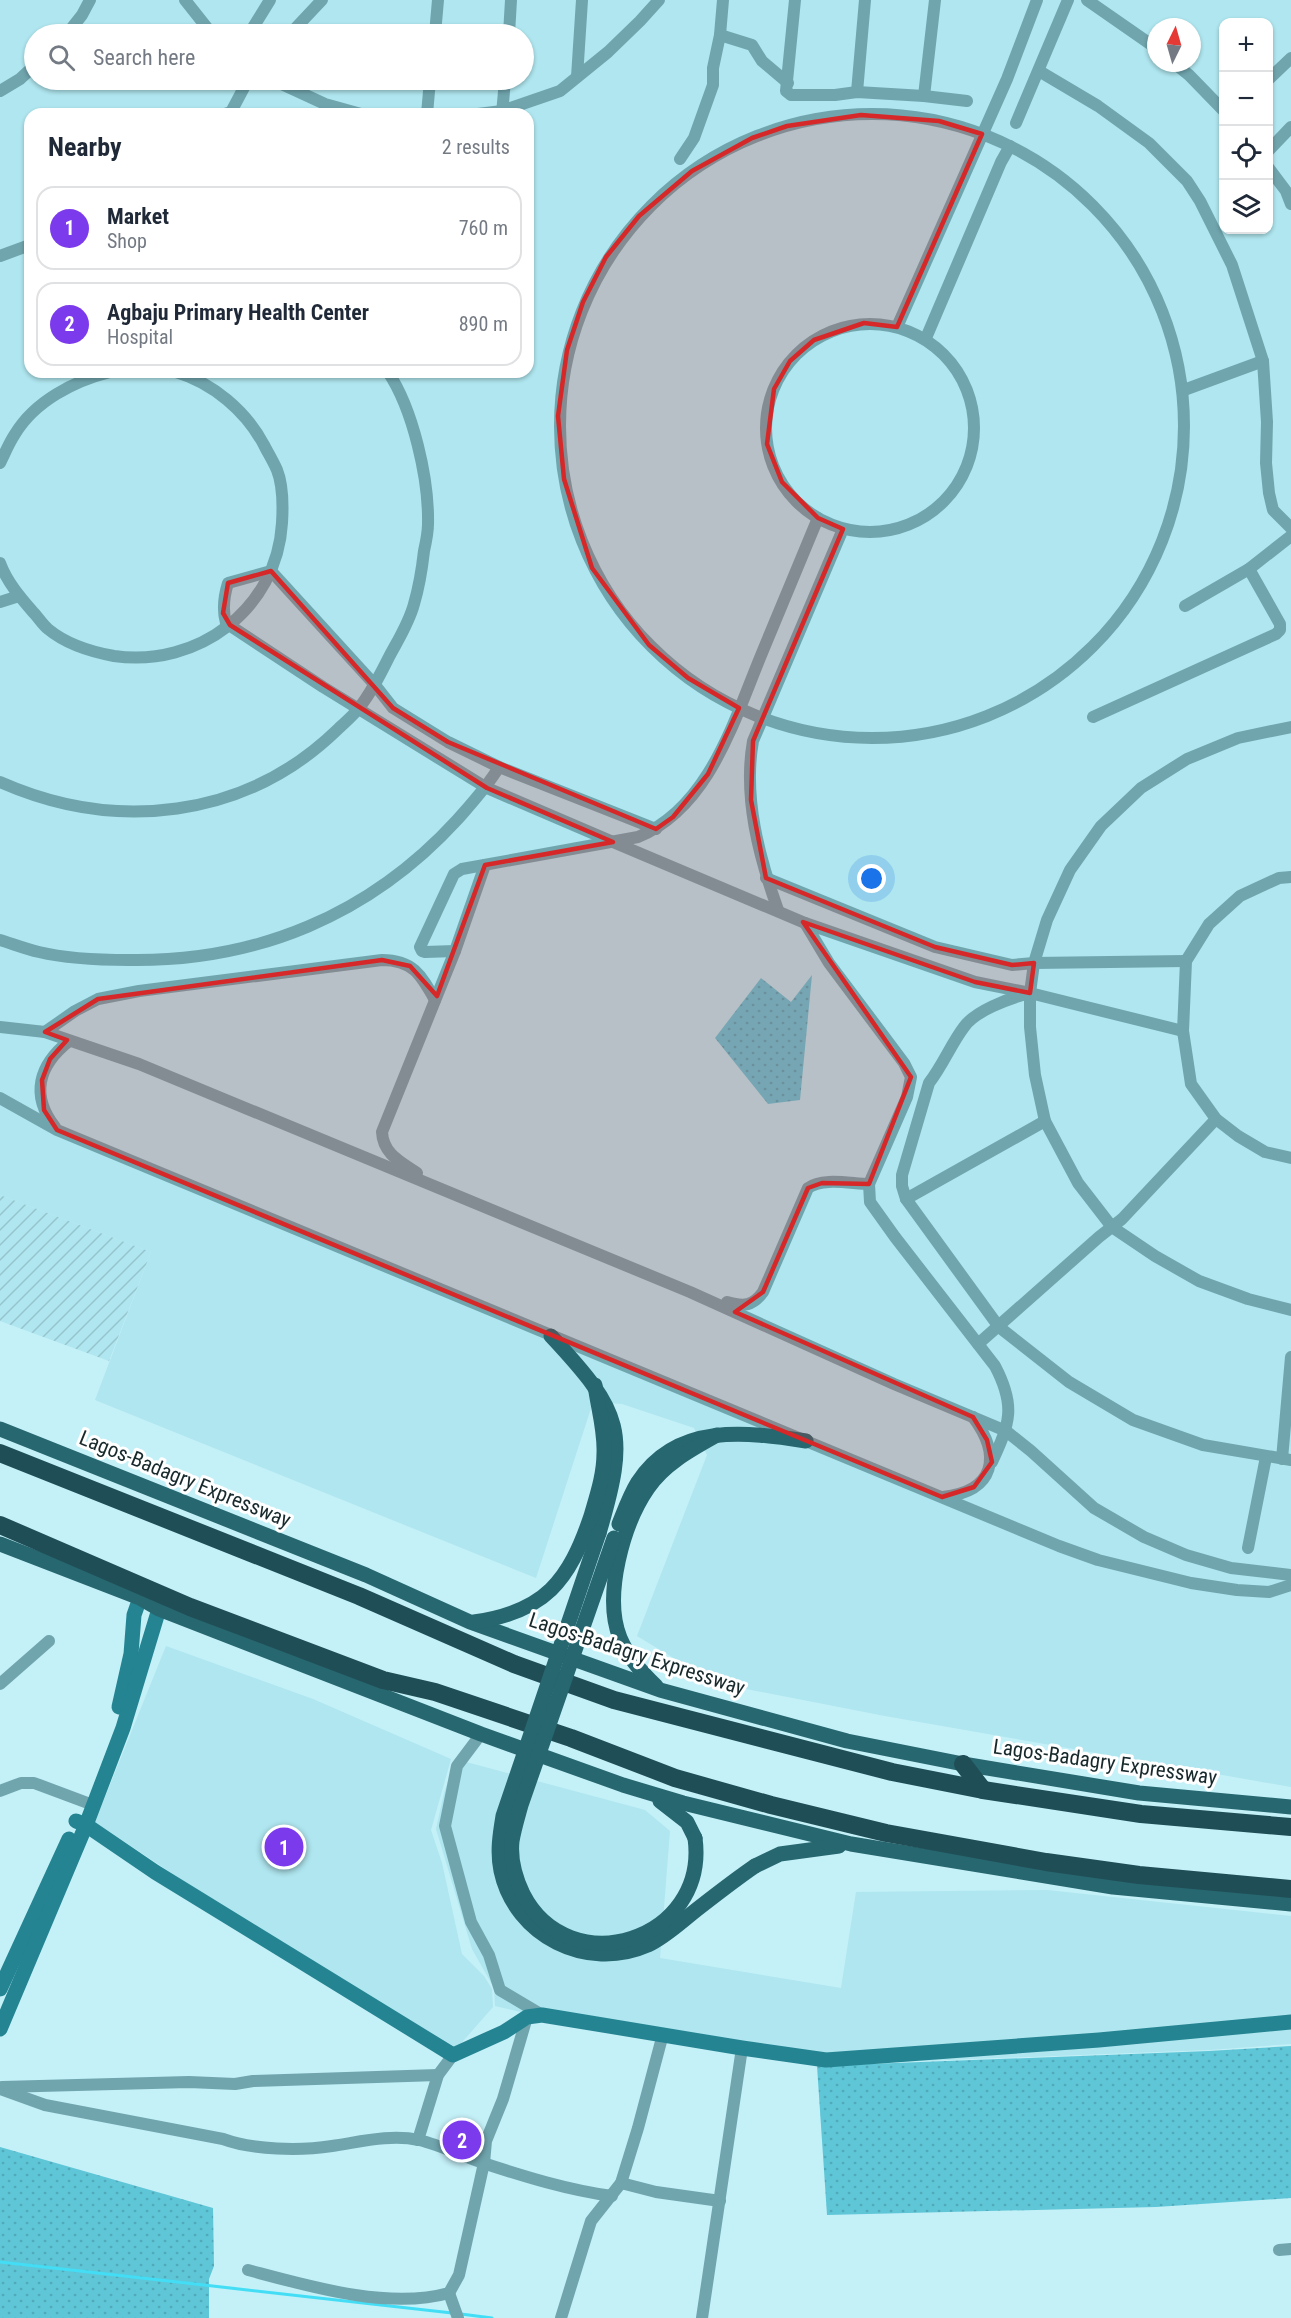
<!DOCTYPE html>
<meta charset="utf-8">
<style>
body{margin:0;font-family:"Roboto Condensed",sans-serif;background:#f2f2f3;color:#1f2937}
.controls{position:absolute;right:18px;top:18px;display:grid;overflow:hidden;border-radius:12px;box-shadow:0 2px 4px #0004}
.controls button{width:54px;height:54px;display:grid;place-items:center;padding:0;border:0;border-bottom:2px solid #e0e1e3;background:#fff;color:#1f2937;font:30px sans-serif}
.compass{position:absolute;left:1147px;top:18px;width:54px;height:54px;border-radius:50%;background:#fff;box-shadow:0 2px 4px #0004;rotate:5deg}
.you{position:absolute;left:872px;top:879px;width:21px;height:21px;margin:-15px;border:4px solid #fff;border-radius:50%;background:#1a73e8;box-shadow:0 0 0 9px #1a73e833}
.badge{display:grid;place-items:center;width:39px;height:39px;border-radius:50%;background:#7c3aed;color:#fff;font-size:20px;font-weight:700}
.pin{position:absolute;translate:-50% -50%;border:3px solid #fff;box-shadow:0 2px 6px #0006}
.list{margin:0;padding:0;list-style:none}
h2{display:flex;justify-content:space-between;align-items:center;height:78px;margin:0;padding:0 24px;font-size:26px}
h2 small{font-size:20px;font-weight:400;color:#747a83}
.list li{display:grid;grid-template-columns:39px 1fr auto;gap:18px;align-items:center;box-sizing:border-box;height:84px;margin:0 12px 12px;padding:0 12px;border:2px solid #e0e1e3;border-radius:18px}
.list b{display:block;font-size:22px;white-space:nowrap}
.list p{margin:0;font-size:20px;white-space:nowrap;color:#747a83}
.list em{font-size:20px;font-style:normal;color:#747a83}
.icon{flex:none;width:33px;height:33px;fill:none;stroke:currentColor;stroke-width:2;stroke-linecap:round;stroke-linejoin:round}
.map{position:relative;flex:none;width:1291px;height:2318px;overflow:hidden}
.search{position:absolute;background:#fff;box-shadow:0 2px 4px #0004;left:24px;top:24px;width:510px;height:66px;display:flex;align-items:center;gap:15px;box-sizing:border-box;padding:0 21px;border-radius:33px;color:#747a83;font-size:22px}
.panel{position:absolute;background:#fff;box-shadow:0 2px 4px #0004;left:24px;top:108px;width:510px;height:270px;border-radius:18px}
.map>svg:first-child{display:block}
.built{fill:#afe6ef;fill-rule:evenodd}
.industrial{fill:url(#industrial-furrows)}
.grass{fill:url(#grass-dots)}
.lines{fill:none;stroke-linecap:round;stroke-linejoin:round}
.stream{stroke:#43def5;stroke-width:3}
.street{stroke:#70a5ae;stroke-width:12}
.secondary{stroke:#248492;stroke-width:15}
.primary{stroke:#276770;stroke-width:15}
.highway{stroke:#204e56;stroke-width:18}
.primary-bridge{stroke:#276770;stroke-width:15}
.marked{fill:#d62828;fill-opacity:0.2;stroke:#d62828;stroke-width:4.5;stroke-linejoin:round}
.labels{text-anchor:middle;stroke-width:6;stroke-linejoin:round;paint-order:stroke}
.street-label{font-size:21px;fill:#18292c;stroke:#fff}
</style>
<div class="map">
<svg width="1291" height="2318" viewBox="0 0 1291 2318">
<defs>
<pattern id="industrial-furrows" width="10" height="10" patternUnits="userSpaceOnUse" patternTransform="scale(1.5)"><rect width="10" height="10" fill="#afe6ef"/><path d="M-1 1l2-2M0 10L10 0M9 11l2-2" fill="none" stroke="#96c5cd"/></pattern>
<pattern id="grass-dots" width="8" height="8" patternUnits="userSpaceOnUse" patternTransform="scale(1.5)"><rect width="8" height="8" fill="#5ec6d7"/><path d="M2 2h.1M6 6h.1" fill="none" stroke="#51aab9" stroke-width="1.8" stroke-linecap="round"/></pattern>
</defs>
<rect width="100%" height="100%" fill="#c4f0f8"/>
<g class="built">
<path d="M0,0H1291V1787L885,1716L715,1683L637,1636L707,1455L694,1428L622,1404L593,1402L536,1578L95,1400L151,1252L0,1195ZM1224,22H1268V230H1224ZM1156,27H1192V63H1156ZM34,34H524V80H34ZM30,114H528V372H30Z"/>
<path d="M166,1646L313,1699L451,1759L431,1830L442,1863L462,1954L484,1976L492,1989L493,2007L457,2048L254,1928L95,1822Z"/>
<path d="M455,1759L645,1810L670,1831L660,1958L841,1988L856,1892L1047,1890L1291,1916V2044L1209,2050L817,2065L538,2016L495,2006L494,1988L472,1949L436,1829L444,1793Z"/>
</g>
<path class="industrial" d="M0,1195L151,1252L109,1361L0,1321Z"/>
<g class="grass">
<path d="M812,975L800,1100L768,1104L715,1038L761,978L791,1002Z"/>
<path d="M1291,2046V2198L1156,2207L827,2215L817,2066L1209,2051Z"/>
<path d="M0,2147L213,2208L214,2266L209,2279V2318H0Z"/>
</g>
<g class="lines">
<g class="stream">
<path d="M0,2262L452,2313"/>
<path d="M461,2314L492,2318"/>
</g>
<g class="street">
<path d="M185,0L212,34"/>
<path d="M795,0L786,91L791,95H835L857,92L924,96L967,101"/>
<path d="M1087,0L1156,48"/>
<path d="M67,34L82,15L90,0"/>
<path d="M249,34L270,0"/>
<path d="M290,34L322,0"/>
<path d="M435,34L438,0"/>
<path d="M509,34L511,0"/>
<path d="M720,35L752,45L762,61L788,83"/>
<path d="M1174,63L1189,75L1224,111"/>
<path d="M1039,71L1098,106L1149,143L1187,181L1200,201L1232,265L1263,361L1267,422L1266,463L1269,493L1273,510L1291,528"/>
<path d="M577,77L582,0"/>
<path d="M273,80L325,104L361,114"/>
<path d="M1268,80L1291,58"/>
<path d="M0,91L20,79L34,66"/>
<path d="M857,92L865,0"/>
<path d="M924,96L935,0"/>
<circle cx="872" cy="426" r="312"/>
<path d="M225,114L231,112L248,80"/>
<path d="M427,114L430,80"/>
<path d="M478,114L502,111L560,91L608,52L640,21L659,0"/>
<path d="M502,114L505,80"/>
<path d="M1016,123L1068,0"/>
<path d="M1268,151L1291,127"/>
<path d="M680,159L694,138L713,85V68L720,35L723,0"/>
<path d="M1268,167L1286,191L1291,204"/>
<path d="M0,256L30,245"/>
<circle cx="870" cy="428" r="104"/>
<path d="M897,327L1007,79L1037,0"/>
<path d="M926,338L1001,162L1010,146"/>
<path d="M1184,390L1263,361"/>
<path d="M0,463C5,453 9,443 15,434C35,401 74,381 110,372"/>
<path d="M0,563C7,582 20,597 33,612C38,617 42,624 48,629C66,644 92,652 114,656C198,668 277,609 282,523C283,507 283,485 277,470C273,461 268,453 264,445C246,411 213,383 176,372"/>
<path d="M0,602L19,596"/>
<path d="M1185,606L1249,569L1291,536"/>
<path d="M1093,717L1276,634L1280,630V624L1249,569"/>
<path d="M1291,727L1238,738L1187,759L1141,788L1101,826L1070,870L1047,920L1034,963L1030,993V1027L1035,1075L1045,1121L1078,1183L1112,1227L1155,1256L1199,1281L1248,1299L1291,1310"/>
<path d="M0,782C115,833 245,819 337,730C344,723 353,716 359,708C371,693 380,675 389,657C398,640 409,623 414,604C419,587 422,569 424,551C426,542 428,533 428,524C429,479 413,409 388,372"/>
<path d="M656,829L499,767L448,742L393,708L375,685L271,571L228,583C224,596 222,609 226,623L323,687L487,788L613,842L805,923L975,982L1030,993L1183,1031"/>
<path d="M1291,877L1279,878L1240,896L1209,924L1186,961L1183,1031L1191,1084L1216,1119L1238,1136L1265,1152L1291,1158"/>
<path d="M766,878L935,947L1012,965L1034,963L1186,961"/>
<path d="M778,910C759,857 743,797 753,741L843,529"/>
<path d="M805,923L829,963L904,1063L911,1077L907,1097L869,1184L870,1202L895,1237L995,1366C1016,1406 1010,1423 992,1462"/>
<path d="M0,940C13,944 26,949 39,952C68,959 100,960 129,960C257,962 370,915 457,820C472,803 487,787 499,767"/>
<path d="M455,951L425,952L422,951L420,947L454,874L462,869L638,837C710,807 734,720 762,653C781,608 799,563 818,518"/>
<path d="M1026,994C1008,999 975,1011 964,1027C951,1044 943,1065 929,1083L902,1175V1186L906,1199L999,1327L1069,1382L1133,1420L1203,1445L1291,1460"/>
<path d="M0,1027L45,1032L139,1064L690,1292L894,1384L1006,1431L1031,1451L1094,1508L1144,1537L1186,1555L1231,1568L1291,1575"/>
<path d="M45,1032L75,1011L98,999L139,991L382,960C413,960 421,975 435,1000"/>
<path d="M0,1098L57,1130L1059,1546L1098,1560L1191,1583L1237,1590L1269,1592L1291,1585"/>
<path d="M55,1127C30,1095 39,1065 69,1041"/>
<path d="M417,1173C401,1162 383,1154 382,1132L455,951L485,865"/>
<path d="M906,1199L1045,1121"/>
<path d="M727,1302C744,1307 753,1306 763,1292L808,1188C823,1177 852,1184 869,1184"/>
<path d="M978,1344L1099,1237L1122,1219L1216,1119"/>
<path d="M1282,1459L1291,1357"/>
<path d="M943,1497C995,1491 1002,1456 973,1417"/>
<path d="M1248,1548L1266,1457"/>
<path d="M0,1684L49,1641"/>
<path d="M481,1734L457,1766L445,1826L471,1922L489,1955L500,1990L542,2015"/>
<path d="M0,1791L21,1783H34L93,1805"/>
<path d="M2,2087L189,2082L235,2084L253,2081L438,2075"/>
<path d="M0,2089L45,2105L223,2139C253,2150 300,2151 332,2146C360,2142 390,2134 419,2140C440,2145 462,2156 483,2163C526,2177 568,2190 612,2196"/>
<path d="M418,2140L438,2075L453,2055"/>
<path d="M621,2183L656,2192L720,2201"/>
<path d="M1279,2250L1291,2249"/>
<path d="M248,2270C308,2286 388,2310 449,2293L459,2275L484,2163L486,2141L503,2099L527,2017"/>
<path d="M449,2293L458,2318"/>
<path d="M561,2318L591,2221L621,2183L638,2128L663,2034"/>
<path d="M702,2318L742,2048"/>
</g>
<g class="secondary">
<path d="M119,1707L131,1654L134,1615L140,1598"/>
<path d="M76,1821L86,1825L155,1872L453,2055L504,2032L527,2017L542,2015L742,2048L826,2060L1099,2040L1291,2022"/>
<path d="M0,1989L69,1839"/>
<path d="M0,2029L86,1825L123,1728L159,1609"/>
</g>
<g class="primary">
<path d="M551,1336C623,1413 629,1432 599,1533"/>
<path d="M0,1429L366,1575L470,1622L660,1690L847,1741L963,1764L1139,1793L1291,1807"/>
<path d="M619,1524C625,1509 630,1495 638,1482C677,1422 747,1432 806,1441"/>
<path d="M0,1544L140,1598L159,1609L481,1734L623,1785L683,1803L851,1844L1113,1887L1291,1904"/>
<path d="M474,1622C545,1612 569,1581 591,1516C597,1495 604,1475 604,1453C605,1430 598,1408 595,1385"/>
<path d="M656,1686C641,1672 628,1657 620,1638C603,1596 623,1524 648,1488C664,1464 692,1449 717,1435"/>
<path d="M660,1801L687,1822L695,1838"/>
<path d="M755,1866L780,1854L839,1846"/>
</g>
<g class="highway">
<path d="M0,1453L359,1596L514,1664L614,1700L892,1772L983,1790L1141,1814L1291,1827"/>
<path d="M0,1525L190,1607L383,1680L435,1692L571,1738L675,1778L771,1805L886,1833L1046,1862L1139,1875L1291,1889"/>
<path d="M963,1764L983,1790"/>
</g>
<g class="primary-bridge">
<path d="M599,1533L503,1816C500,1834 497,1852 501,1871C515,1936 587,1972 648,1945C667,1936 683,1920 700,1907C718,1893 736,1879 755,1866"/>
<path d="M614,1538L521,1805C518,1816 514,1829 512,1841C510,1859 515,1877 523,1894C569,1984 709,1941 695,1838"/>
</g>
</g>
<path class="marked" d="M861,115L939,121L982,134L897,327L864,323L814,340L790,361L774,389L767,444L782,482L818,518L843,529L753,741L751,800L766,878L935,947L1012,965L1034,963L1030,993L975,982L803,922L911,1077L869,1184L822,1183L808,1188L763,1292L735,1312L973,1417L987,1440L992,1462L974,1487L942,1497L57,1130L44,1110L42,1080L50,1059L67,1040L45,1032L98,999L382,960L410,966L437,996L485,865L613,842L487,788L230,625L223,613L228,583L271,571L393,708L448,742L656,829L673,817L708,774L739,708L688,678L649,645L592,568L564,479L558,416L567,350L583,302L606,257L639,216L692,171L752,138L787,126Z"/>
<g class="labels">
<g class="street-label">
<text transform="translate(185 1479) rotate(22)" y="7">Lagos-Badagry Expressway</text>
<text transform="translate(637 1654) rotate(18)" y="7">Lagos-Badagry Expressway</text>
<text transform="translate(1105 1762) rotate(8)" y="7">Lagos-Badagry Expressway</text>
</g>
</g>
</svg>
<div class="controls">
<button>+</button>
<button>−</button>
<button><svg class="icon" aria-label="locate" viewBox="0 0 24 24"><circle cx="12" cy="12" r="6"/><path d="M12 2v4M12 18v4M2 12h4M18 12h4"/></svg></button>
<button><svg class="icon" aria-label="layers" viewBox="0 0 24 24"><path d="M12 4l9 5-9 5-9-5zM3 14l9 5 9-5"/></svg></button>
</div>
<svg class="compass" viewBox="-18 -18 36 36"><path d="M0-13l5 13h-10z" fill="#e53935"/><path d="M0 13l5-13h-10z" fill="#747a83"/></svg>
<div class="you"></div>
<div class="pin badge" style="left:284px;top:1847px">1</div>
<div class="pin badge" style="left:462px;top:2140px">2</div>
<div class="search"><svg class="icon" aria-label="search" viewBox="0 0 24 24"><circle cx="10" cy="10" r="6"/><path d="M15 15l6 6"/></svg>Search here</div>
<section class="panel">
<h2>Nearby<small>2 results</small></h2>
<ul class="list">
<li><span class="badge">1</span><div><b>Market</b><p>Shop</p></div><em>760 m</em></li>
<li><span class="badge">2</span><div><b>Agbaju Primary Health Center</b><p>Hospital</p></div><em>890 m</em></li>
</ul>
</section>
</div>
